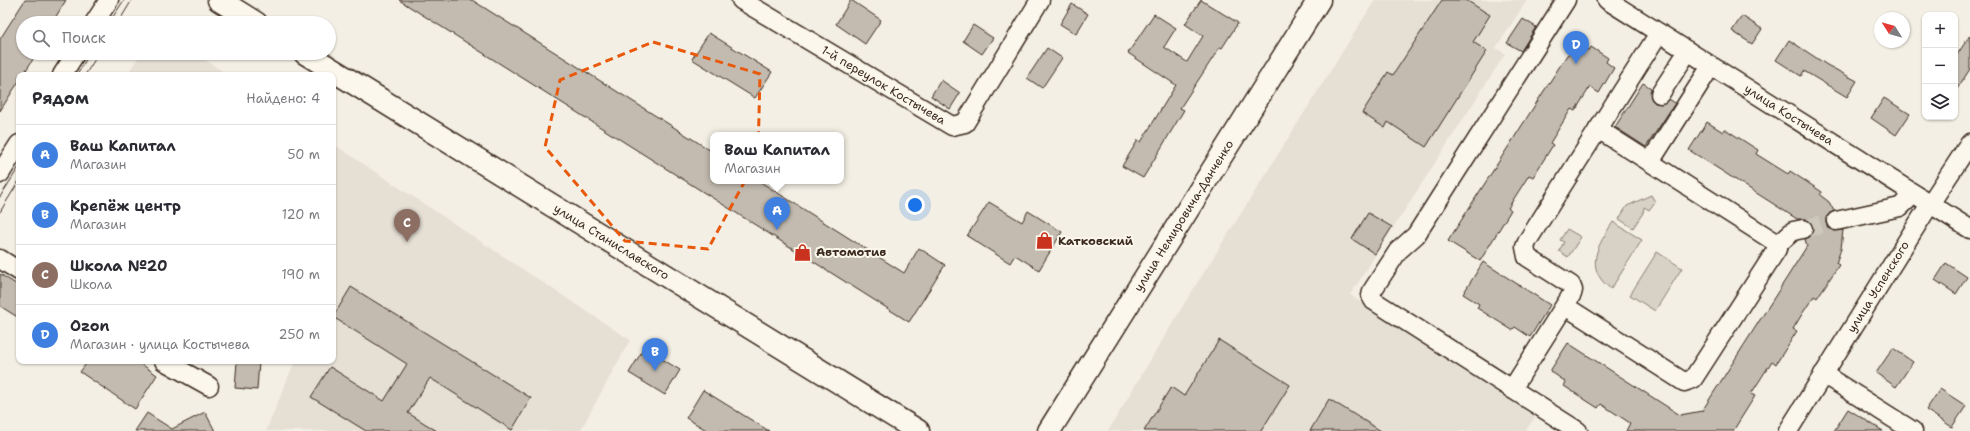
<!DOCTYPE html>
<html lang="ru">
<meta charset="utf-8">
<style>
body{margin:0;font-family:"Shantell Sans",sans-serif;background:#f7f7f7;color:#2b2b33}
.controls{position:absolute;right:12px;top:12px;display:grid;overflow:hidden;border-radius:8px;box-shadow:0 1px 3px #0004}
.controls button{width:36px;height:36px;display:grid;place-items:center;padding:0;border:0;border-bottom:1px solid #e1e1e2;background:#fff;color:#2b2b33;font:20px sans-serif}
.compass{position:absolute;left:1874px;top:12px;width:36px;height:36px;border-radius:50%;background:#fff;box-shadow:0 1px 3px #0004;rotate:307deg}
.you{position:absolute;left:915px;top:205px;width:14px;height:14px;margin:-10px;border:3px solid #fff;border-radius:50%;background:#1a73e8;box-shadow:0 0 0 6px #1a73e833}
.badge{display:grid;place-items:center;width:26px;height:26px;border-radius:50%;background:#c8321e;color:#fff;font-size:13px;font-weight:700}
.pin{position:absolute;translate:-50% -33px;filter:drop-shadow(0 1px 2px #0008)}
.pin::after{content:'';position:absolute;top:21px;width:14px;height:12px;background:inherit;clip-path:polygon(0 0,100% 0,50% 100%)}
.popup{position:absolute;left:710px;top:132px;width:134px;height:52px;box-sizing:border-box;display:grid;place-content:center;border-radius:8px;background:#fff;filter:drop-shadow(0 1px 3px #0005);font-size:13px;white-space:nowrap;color:#7c7c81}
.popup b{font-size:15px;color:#2b2b33}
.popup::after{content:'';position:absolute;left:50%;top:100%;margin-left:-8px;border:8px solid transparent;border-top-color:#fff}
.list{margin:0;padding:0;list-style:none}
h2{display:flex;justify-content:space-between;align-items:center;height:52px;margin:0;padding:0 16px;font-size:17px}
h2 small{font-size:13px;font-weight:400;color:#7c7c81}
.list li{display:grid;grid-template-columns:26px 1fr auto;gap:12px;align-items:center;box-sizing:border-box;height:60px;padding:0 16px;border-top:1px solid #e1e1e2}
.list b{display:block;font-size:15px;white-space:nowrap}
.list p{margin:0;font-size:13px;white-space:nowrap;color:#7c7c81}
.list em{font-size:13px;font-style:normal;color:#7c7c81}
.icon{flex:none;width:22px;height:22px;fill:none;stroke:currentColor;stroke-width:2;stroke-linecap:round;stroke-linejoin:round}
.map{position:relative;flex:none;width:1970px;height:431px;overflow:hidden}
.search{position:absolute;background:#fff;box-shadow:0 1px 3px #0004;left:16px;top:16px;width:320px;height:44px;display:flex;align-items:center;gap:10px;box-sizing:border-box;padding:0 14px;border-radius:22px;color:#7c7c81;font-size:15px}
.panel{position:absolute;background:#fff;box-shadow:0 1px 3px #0004;left:16px;top:72px;width:320px;height:292px;border-radius:8px}
.map>svg:first-child{display:block}
.built{fill:#e5dfd4}
.green{fill:#d8d1c6;stroke:#8a7e72}
.building{fill:#c3bbb0;stroke:#3b2a1e}
.lines{fill:none;stroke-linecap:round;stroke-linejoin:round}
.minor-tunnel{stroke:#cec8bc;stroke-width:18;stroke-dasharray:18 9;stroke-linecap:butt}
.minor-casing{stroke:#3b2a1e;stroke-width:21}
.major-casing{stroke:#3b2a1e;stroke-width:25}
.minor{stroke:#fbf7ec;stroke-width:18}
.major{stroke:#fbf7ec;stroke-width:22}
.tram{stroke:#3b2a1e;stroke-width:1}
.marked{fill:none;stroke:#e8590c;stroke-width:3;stroke-dasharray:8 5;stroke-linejoin:round}
.labels{text-anchor:middle;stroke-width:4;stroke-linejoin:round;paint-order:stroke}
.street-label{font-size:12px;fill:#3b2a1e;stroke:#fbf7ec}
.poi-label{font-size:12px;font-weight:bold;fill:#3b2a1e;stroke:#fbf7ec;text-anchor:start}
</style>
<div class="map">
<svg width="1970" height="431" viewBox="0 0 1970 431">
<rect width="100%" height="100%" fill="#f3efe4"/>
<filter id="ink" filterUnits="userSpaceOnUse"><feTurbulence type="fractalNoise" baseFrequency=".025" numOctaves="2"/><feDisplacementMap in="SourceGraphic" scale="8" xChannelSelector="R" yChannelSelector="G"/><feConvolveMatrix kernelMatrix="1 2 1 2 8 2 1 2 1" color-interpolation-filters="sRGB"/></filter>
<g filter="url(#ink)">
<g class="built">
<path d="M1375,0H1527L1496,48L1505,54L1350,295L1535,417L1525,431H1108L1186,301Z"/>
<path d="M141,53H195L228,75H127Z"/>
<path d="M333,144L630,340L580,431H266L295,361H333Z"/>
</g>
<g class="green">
<path d="M1651,195L1655,202L1649,210L1644,207L1643,213L1633,228L1619,219L1627,206Z"/>
<path d="M1613,222L1642,240L1611,289C1583,268 1598,245 1613,222Z"/>
<path d="M1567,229L1581,237L1568,257L1559,251L1564,242L1560,240Z"/>
<path d="M1657,252L1682,268L1655,311L1630,295Z"/>
</g>
<g class="building">
<path d="M25,0H66L52,23H23V53H37L23,75H19V81L0,111V39Z"/>
<path d="M399,0H472L713,152V181H759L904,273L919,248L945,265L909,322Z"/>
<path d="M851,0L881,20L865,44L836,24Z"/>
<path d="M1201,0L1238,23L1222,48L1220,47L1180,108L1184,110L1143,178L1122,166L1138,140L1141,142L1176,85L1128,53L1154,14L1176,28L1164,47L1187,62L1203,36L1185,24Z"/>
<path d="M1442,0H1466L1490,15L1473,42L1487,51L1426,147L1388,122L1385,128L1362,113L1388,72L1393,75Z"/>
<path d="M1072,4L1088,14L1076,34L1060,24Z"/>
<path d="M1742,16L1762,29L1752,44L1732,31Z"/>
<path d="M1523,19L1536,27L1521,51L1507,43Z"/>
<path d="M973,25L993,38L982,54L963,41Z"/>
<path d="M709,33L772,72L755,98L692,59Z"/>
<path d="M1970,35V69L1955,92V58Z"/>
<path d="M1789,40L1827,65L1857,81L1847,97L1804,71L1801,76L1776,60Z"/>
<path d="M1591,47L1608,58L1606,62L1614,68L1599,93L1590,87L1575,111L1571,109L1550,143L1553,145L1533,177L1529,175L1508,208L1511,210L1480,261L1448,241L1567,55L1577,49L1589,50Z"/>
<path d="M1047,48L1062,58L1042,88L1027,78Z"/>
<path d="M941,80L960,93L950,109L931,96Z"/>
<path d="M1643,83L1651,88V98L1655,103H1664L1669,99L1675,103L1646,147L1615,127Z"/>
<path d="M1884,98L1910,114L1896,135L1871,118Z"/>
<path d="M1707,122L1723,132L1725,129L1758,150L1756,154L1788,174L1790,171L1822,192L1820,195L1829,202L1834,211L1826,217V223L1828,228L1833,231L1843,230L1841,249L1836,263L1839,265L1817,298L1814,296L1804,311L1793,329L1797,331L1776,364L1772,361L1751,394L1755,396L1733,431H1626L1630,423L1601,404L1598,408L1564,386L1566,382L1550,371L1568,343L1680,415L1702,411L1807,246L1805,239L1810,237L1813,232V227L1807,219H1797L1689,150Z"/>
<path d="M989,202L1022,222L1028,211L1062,232L1039,270L1015,255L1010,263L967,236Z"/>
<path d="M1368,213L1392,227L1375,254L1352,239Z"/>
<path d="M1483,262L1550,305L1530,337L1515,327L1512,330L1477,308L1479,304L1463,294Z"/>
<path d="M1946,263L1967,277L1956,294L1935,280Z"/>
<path d="M0,274L19,286V318L0,306Z"/>
<path d="M351,287L531,398L512,430L430,378L408,413L437,431H366L311,397L330,367L384,401L407,364L333,317Z"/>
<path d="M1219,340L1290,385L1261,431H1144L1171,387L1184,396Z"/>
<path d="M644,348L680,370L665,395L629,373Z"/>
<path d="M1893,348L1913,362L1896,387L1876,373Z"/>
<path d="M88,361H137L157,375L135,409L80,372Z"/>
<path d="M237,361L259,362L257,390L235,388Z"/>
<path d="M1940,389L1966,406L1952,427L1926,410Z"/>
<path d="M703,390L769,431H708L686,418Z"/>
<path d="M1329,399L1381,431H1310Z"/>
<path d="M1848,409L1883,431H1834Z"/>
<path d="M205,412L215,431H135L147,413L172,429Z"/>
</g>
<g class="lines">
<path class="minor-tunnel" d="M1803,229L1836,221"/>
<defs>
<g id="minor">
<path id="s1" d="M741,0L952,126L965,123L1040,0"/>
<path d="M1566,0L1416,235L1398,251L1372,291L1371,296L1374,301L1578,431"/>
<path id="s2" d="M1607,0L1970,229"/>
<path d="M94,23L109,0"/>
<path d="M62,75L76,53"/>
<path d="M1660,94L1688,51"/>
<path d="M1650,162L1711,66"/>
<path d="M0,174L19,144"/>
<path d="M1836,221L1900,207L1914,194"/>
<path d="M1777,245L1793,231L1803,229"/>
<path d="M0,259L19,271"/>
<path d="M1565,306L1684,382L1693,379L1777,249L1775,242L1598,129"/>
<path d="M164,361L209,386"/>
<path d="M1823,374L1913,431"/>
<path d="M1512,389L1572,294L1573,290L1571,285L1527,257L1525,247L1528,240L1659,33"/>
<path id="s3" d="M1788,431L1930,204L1970,143"/>
</g>
<g id="major">
<path d="M219,0L256,23"/>
<path id="s4" d="M305,53L918,431"/>
<path id="s5" d="M1049,431L1319,0"/>
</g>
</defs>
<use href="#minor" class="minor-casing"/>
<use href="#major" class="major-casing"/>
<use href="#minor" class="minor"/>
<use href="#major" class="major"/>
<g class="tram">
<path d="M109,23L124,0"/>
<path d="M118,23L132,0"/>
<path d="M77,75L90,53"/>
<path d="M85,75L99,53"/>
<path d="M0,197L19,167"/>
<path d="M0,212L19,181"/>
</g>
</g>
</g>
<path class="marked" d="M653,42L760,74L758,157L708,249L625,241L545,147L560,80Z"/>
<defs>
<symbol id="shop-bare" viewBox="-9 -9 18 18"><path d="M-5-2.5h2.3a2.7 3.5 0 0 1 5.4 0H5L5.5 6h-11ZM-1.5-2.5h3a1.5 2.3 0 0 0-3 0Z" fill="#c8321e" stroke="#fbf7ec" stroke-width="2.5" paint-order="stroke"/></symbol>
</defs>
<g fill-rule="evenodd">
<use href="#shop-bare" x="1032" y="228" width="25" height="25"/>
<use href="#shop-bare" x="790" y="240" width="25" height="25"/>
</g>
<g class="labels">
<g class="street-label">
<text dy="4" stroke="none"><textPath href="#s1" startOffset="166">1-й переулок Костычева</textPath></text>
<text dy="4" stroke="none"><textPath href="#s2" startOffset="215">улица Костычева</textPath></text>
<text dy="4" stroke="none"><textPath href="#s5" startOffset="254">улица Немировича-Данченко</textPath></text>
<text dy="4" stroke="none"><textPath href="#s4" startOffset="360">улица Станиславского</textPath></text>
<text dy="4" stroke="none"><textPath href="#s3" startOffset="170">улица Успенского</textPath></text>
</g>
<g class="poi-label">
<text x="1058" y="245">Катковский</text>
<text x="816" y="256">Автомотив</text>
</g>
</g>
</svg>
<div class="controls">
<button>+</button>
<button>−</button>
<button><svg class="icon" aria-label="layers" viewBox="0 0 24 24"><path d="M12 4l9 5-9 5-9-5zM3 14l9 5 9-5"/></svg></button>
</div>
<svg class="compass" viewBox="-18 -18 36 36"><path d="M0-13l5 13h-10z" fill="#e53935"/><path d="M0 13l5-13h-10z" fill="#7c7c81"/></svg>
<div class="you"></div>
<div class="pin badge" style="left:777px;top:230px;background:#3f7fe0">A</div>
<div class="popup"><b>Ваш Капитал</b>Магазин</div>
<div class="pin badge" style="left:655px;top:371px;background:#3f7fe0">B</div>
<div class="pin badge" style="left:407px;top:242px;background:#8d6e63">C</div>
<div class="pin badge" style="left:1576px;top:64px;background:#3f7fe0">D</div>
<div class="search"><svg class="icon" aria-label="search" viewBox="0 0 24 24"><circle cx="10" cy="10" r="6"/><path d="M15 15l6 6"/></svg>Поиск</div>
<section class="panel">
<h2>Рядом<small>Найдено: 4</small></h2>
<ul class="list">
<li><span class="badge" style="background:#3f7fe0">A</span><div><b>Ваш Капитал</b><p>Магазин</p></div><em>50 m</em></li>
<li><span class="badge" style="background:#3f7fe0">B</span><div><b>Крепёж центр</b><p>Магазин</p></div><em>120 m</em></li>
<li><span class="badge" style="background:#8d6e63">C</span><div><b>Школа №20</b><p>Школа</p></div><em>190 m</em></li>
<li><span class="badge" style="background:#3f7fe0">D</span><div><b>Ozon</b><p>Магазин · улица Костычева</p></div><em>250 m</em></li>
</ul>
</section>
</div>
